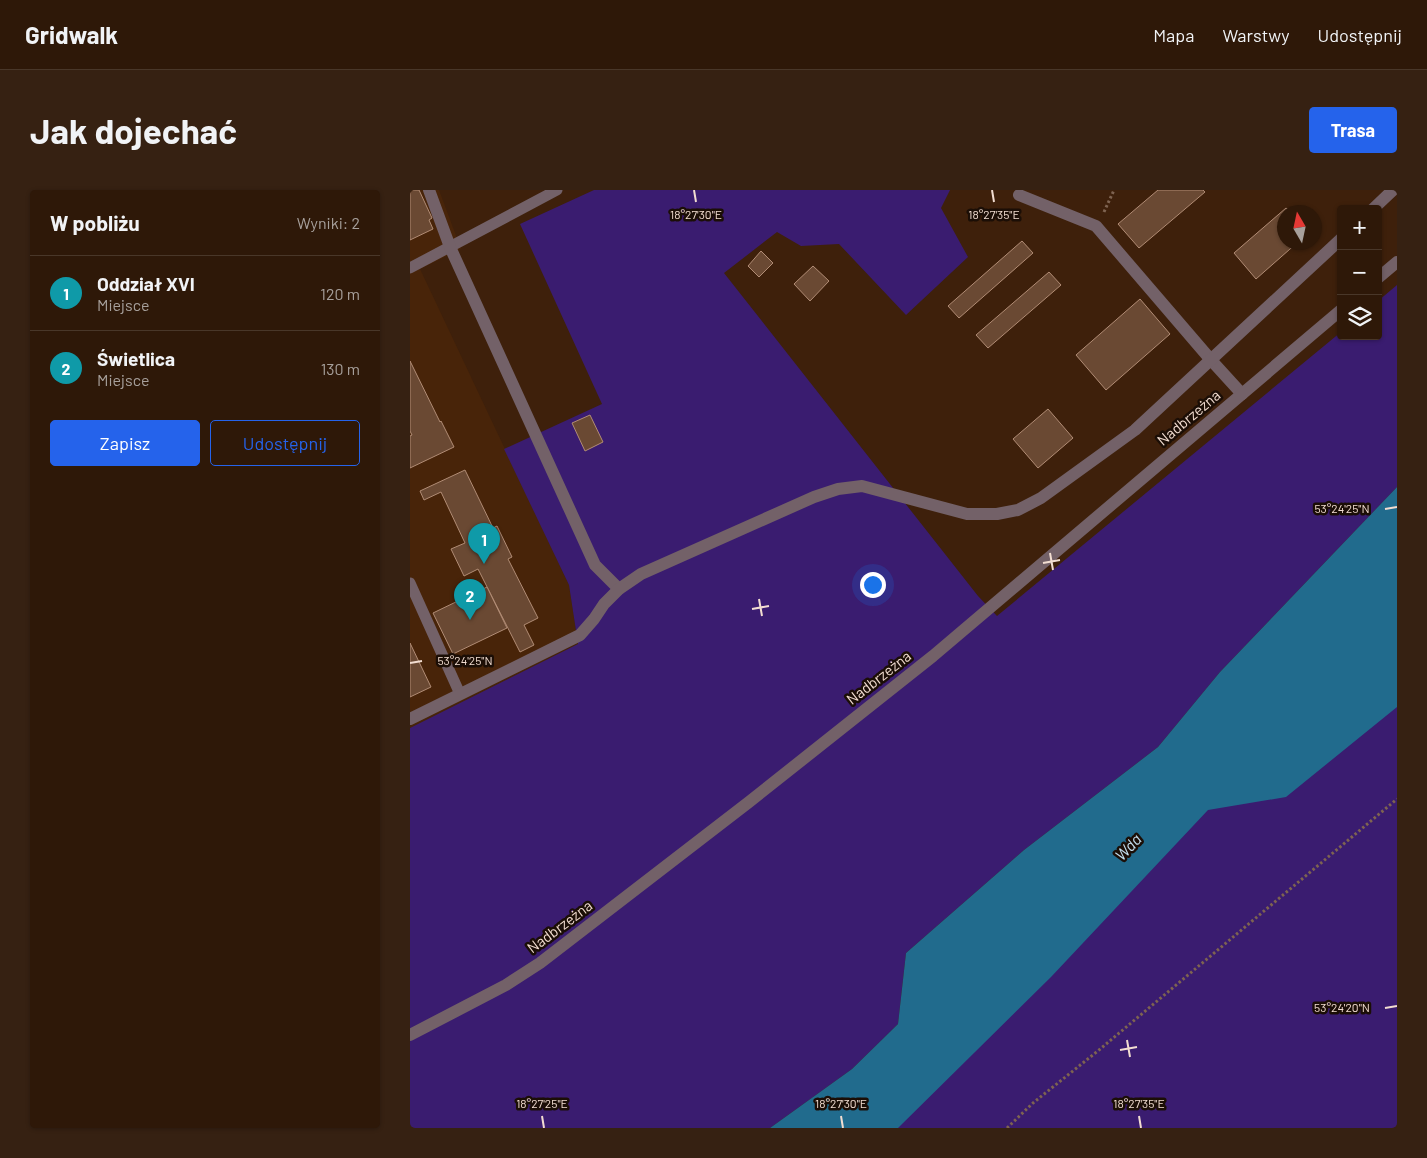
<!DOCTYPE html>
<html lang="pl">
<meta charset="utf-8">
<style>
body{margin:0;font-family:Barlow,sans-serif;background:#362112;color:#f1f3f6}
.controls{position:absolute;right:15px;top:15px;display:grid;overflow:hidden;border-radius:5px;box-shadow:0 1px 4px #0004}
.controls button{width:45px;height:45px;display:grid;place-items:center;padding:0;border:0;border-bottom:1px solid #493729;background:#2e1808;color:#f1f3f6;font:25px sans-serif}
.compass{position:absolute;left:867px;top:15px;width:45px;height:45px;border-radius:50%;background:#2e1808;box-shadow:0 1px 4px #0004;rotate:351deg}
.you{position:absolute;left:462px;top:394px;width:18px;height:18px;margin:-12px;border:4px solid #fff;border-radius:50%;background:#1a73e8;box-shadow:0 0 0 8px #1a73e833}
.badge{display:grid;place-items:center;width:32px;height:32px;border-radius:50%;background:#2563eb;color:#fff;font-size:16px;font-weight:700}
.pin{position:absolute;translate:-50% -41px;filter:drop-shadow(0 1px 2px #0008)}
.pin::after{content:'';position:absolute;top:26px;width:18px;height:15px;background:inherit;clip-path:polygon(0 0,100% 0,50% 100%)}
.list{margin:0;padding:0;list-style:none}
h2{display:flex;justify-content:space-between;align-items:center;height:65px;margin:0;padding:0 20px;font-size:21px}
h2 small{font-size:16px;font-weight:400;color:#a7a09c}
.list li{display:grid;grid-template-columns:32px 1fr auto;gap:15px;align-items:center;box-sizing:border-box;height:75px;padding:0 20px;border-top:1px solid #493729}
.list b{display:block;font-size:19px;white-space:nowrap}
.list p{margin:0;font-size:16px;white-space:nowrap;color:#a7a09c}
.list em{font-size:16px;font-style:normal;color:#a7a09c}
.actions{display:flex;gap:10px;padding:15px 20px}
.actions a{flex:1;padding:11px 0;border:1px solid #2563eb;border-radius:5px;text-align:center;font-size:18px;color:#2563eb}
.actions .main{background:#2563eb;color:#fff}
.icon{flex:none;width:28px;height:28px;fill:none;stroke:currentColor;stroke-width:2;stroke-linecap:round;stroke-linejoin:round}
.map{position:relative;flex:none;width:987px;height:938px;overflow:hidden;border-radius:5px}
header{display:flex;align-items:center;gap:30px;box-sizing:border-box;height:70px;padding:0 25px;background:#2e1808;border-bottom:1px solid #493729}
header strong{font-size:24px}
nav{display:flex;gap:28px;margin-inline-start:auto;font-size:18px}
.intro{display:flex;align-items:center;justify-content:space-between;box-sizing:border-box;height:120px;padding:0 30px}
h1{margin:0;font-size:35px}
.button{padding:12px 22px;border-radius:5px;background:#2563eb;color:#fff;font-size:18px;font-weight:700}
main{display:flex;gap:30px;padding:0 30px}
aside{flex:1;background:#2e1808;border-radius:5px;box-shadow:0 1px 4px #0004}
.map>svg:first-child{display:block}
.built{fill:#482409}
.green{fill:#3a1c70}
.water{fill:#216b8d}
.building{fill:#6a4933;stroke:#b18c75}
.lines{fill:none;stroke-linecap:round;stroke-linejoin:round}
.path{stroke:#7e6351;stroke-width:3;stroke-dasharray:2.5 2.5;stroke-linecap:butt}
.service{stroke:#736168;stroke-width:11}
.minor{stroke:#736168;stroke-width:12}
.ticks{fill:none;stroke:#f2ddd1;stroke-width:2}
.labels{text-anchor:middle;stroke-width:5;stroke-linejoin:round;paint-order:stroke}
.street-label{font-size:15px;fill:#f2ddd1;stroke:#1b0e06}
.water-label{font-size:16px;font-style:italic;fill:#c5e0f0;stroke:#1b0e06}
.ticks-label{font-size:12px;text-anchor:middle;fill:#f2ddd1;stroke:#1b0e06;stroke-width:5;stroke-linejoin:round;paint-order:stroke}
</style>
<header>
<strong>Gridwalk</strong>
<nav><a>Mapa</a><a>Warstwy</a><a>Udostępnij</a></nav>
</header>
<div class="intro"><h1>Jak dojechać</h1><a class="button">Trasa</a></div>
<main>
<aside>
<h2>W pobliżu<small>Wyniki: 2</small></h2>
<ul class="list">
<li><span class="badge" style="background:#0f9aa8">1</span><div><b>Oddział XVI</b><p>Miejsce</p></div><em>120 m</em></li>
<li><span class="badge" style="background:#0f9aa8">2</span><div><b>Świetlica</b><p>Miejsce</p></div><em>130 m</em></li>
</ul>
<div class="actions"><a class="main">Zapisz</a><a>Udostępnij</a></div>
</aside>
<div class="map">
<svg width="987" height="938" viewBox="0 0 987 938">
<rect width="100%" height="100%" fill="#3e200b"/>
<path class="built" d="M0,0H29L51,59L10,79L159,395L168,454L0,538Z"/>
<g class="green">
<path d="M184,0H540L531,18L558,67L496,125L429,54L391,56L367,42L314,83L568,406L587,426L931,142V146H968V111L987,95V297L810,482L748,557L614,660L496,763L488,834L442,879L360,938H0V538L168,454L159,395L94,259L192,214L110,34Z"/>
<path d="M987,424V938H487Z"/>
</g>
<path class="water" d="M987,297V517L876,607L798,620L641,787L488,938H360L442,879L488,834L496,763L614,660L748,557L810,482Z"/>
<g class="building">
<path d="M0,0H9L22,28L19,30L23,39L0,50Z"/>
<path d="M748,0H793L795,2L729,58L708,34Z"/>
<path d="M876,18L881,22H874V52H888L846,89L824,63Z"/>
<path d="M612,51L623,63L549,128L538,116Z"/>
<path d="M351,61L363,73L349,87L338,76Z"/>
<path d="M403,76L419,91L400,111L384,94Z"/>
<path d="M639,82L651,95L578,158L566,145Z"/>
<path d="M730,109L760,144L696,200L666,165Z"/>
<path d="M0,171L30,232L31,231L44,257L0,278V246L2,245L0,241Z"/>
<path d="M638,219L663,248L628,278L603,249Z"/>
<path d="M180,225L193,252L175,261L162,233Z"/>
<path d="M55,280L83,338L87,336L102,367L98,369L128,428L114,435L124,455L110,462L68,379L54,386L41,359L55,353L31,302L14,310L10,301Z"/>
<path d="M77,397L97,438L43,464L23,423Z"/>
<path d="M0,453L21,497L0,507Z"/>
</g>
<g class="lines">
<g class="path">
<path d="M694,22L704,0"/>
<path d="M597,938L623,913L689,860L987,609"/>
</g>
<g class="service">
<path d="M0,78L147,0"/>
<path d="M0,393L50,504"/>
</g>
<g class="minor">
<path d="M19,0L40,57L185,375L209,399"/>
<path d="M609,5L686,36L801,170L832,204"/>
<path d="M963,19L983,0"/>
<path d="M968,88L987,72"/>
<path d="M0,529L170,445L184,429L194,414L209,399L231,384L404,307L428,299L452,296L557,324H587L608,320L631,308L725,240L931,49"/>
<path d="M0,845L96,795L130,773L339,612L523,466L931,120"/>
</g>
</g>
<path class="ticks" d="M284,0L286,12M582,0L584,12M975,319L987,317M640,363L643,380M633,373L650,370M349,409L352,426M342,419L359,416M0,473L12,471M975,818L987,816M717,850L720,867M710,860L727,857M132,926L134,938M431,926L433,938M729,926L731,938"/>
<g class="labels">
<g class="street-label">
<text transform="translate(779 228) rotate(-40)" y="5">Nadbrzeżna</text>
<text transform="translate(469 488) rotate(-38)" y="5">Nadbrzeżna</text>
<text transform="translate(150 737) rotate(-37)" y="5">Nadbrzeżna</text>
</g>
<g class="water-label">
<text transform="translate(718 657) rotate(-46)" y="6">Wda</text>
</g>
</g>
<g class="ticks-label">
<text x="286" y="29">18°27'30"E</text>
<text x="584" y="29">18°27'35"E</text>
<text x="932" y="323">53°24'25"N</text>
<text x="55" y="475">53°24'25"N</text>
<text x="932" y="822">53°24'20"N</text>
<text x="132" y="918">18°27'25"E</text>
<text x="431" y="918">18°27'30"E</text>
<text x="729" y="918">18°27'35"E</text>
</g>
</svg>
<div class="controls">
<button>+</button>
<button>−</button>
<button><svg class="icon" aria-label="layers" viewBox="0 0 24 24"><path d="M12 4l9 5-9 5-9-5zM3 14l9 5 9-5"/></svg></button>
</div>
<svg class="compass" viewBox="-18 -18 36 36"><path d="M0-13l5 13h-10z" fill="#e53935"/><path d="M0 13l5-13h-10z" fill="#a7a09c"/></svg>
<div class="you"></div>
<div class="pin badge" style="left:74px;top:374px;background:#0f9aa8">1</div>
<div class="pin badge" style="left:60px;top:430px;background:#0f9aa8">2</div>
</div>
</main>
